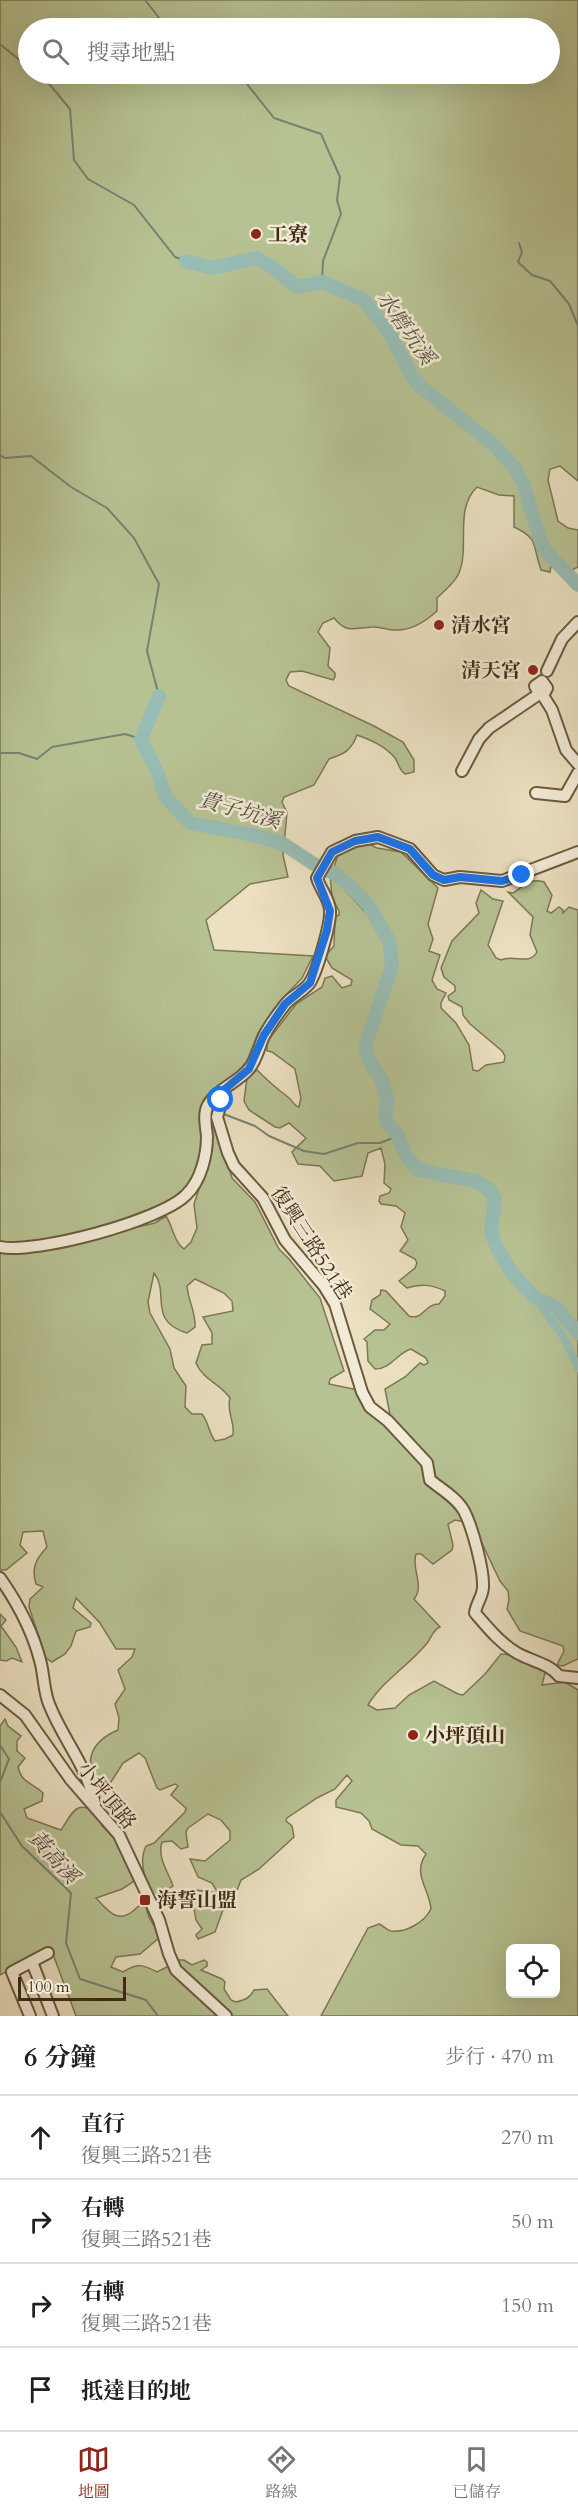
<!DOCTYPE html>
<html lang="zh-TW">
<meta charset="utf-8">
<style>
body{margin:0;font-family:Cardo,"Noto Serif TC",serif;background:#f2f2f2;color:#202124}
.controls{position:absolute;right:18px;bottom:18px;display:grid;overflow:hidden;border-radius:9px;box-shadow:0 6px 24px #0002}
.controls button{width:54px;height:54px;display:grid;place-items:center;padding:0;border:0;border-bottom:2px solid #e0e0e0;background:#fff;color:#202124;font:30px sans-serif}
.scale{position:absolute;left:18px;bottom:15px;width:108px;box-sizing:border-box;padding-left:6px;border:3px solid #432c13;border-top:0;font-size:16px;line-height:21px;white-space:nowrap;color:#432c13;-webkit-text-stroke:4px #f2ebd7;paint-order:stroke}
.stop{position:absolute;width:18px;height:18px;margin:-14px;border:4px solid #1a73e8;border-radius:50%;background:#fff}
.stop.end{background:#1a73e8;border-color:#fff;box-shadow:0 2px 6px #0008}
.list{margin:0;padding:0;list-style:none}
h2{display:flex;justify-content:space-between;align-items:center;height:78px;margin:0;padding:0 24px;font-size:26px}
h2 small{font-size:20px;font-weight:400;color:#757577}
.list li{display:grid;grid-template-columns:39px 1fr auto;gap:18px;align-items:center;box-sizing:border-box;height:84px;padding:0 24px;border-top:2px solid #e0e0e0}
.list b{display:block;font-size:22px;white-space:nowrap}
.list p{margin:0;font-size:20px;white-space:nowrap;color:#757577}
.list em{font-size:20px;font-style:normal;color:#757577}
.icon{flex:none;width:33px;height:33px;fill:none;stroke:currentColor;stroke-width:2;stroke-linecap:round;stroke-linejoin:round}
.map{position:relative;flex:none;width:578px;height:2016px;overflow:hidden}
.search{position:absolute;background:#fff;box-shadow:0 6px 24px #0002;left:18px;right:18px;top:18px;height:66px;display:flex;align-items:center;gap:15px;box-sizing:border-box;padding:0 21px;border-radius:33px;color:#757577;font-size:22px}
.sheet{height:414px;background:#fff}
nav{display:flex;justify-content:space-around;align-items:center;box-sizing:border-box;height:84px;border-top:2px solid #e0e0e0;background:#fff;font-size:16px;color:#757577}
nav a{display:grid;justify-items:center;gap:3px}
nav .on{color:#8f2418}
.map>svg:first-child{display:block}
.green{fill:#b7c293;stroke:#7d7753;stroke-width:1.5;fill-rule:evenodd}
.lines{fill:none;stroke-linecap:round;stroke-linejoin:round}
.stream{stroke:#768374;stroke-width:2}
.canal{stroke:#98bdb5;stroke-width:8}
.river{stroke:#98bdb5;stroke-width:14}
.minor-casing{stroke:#6d593e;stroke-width:14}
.minor{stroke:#f2ebd7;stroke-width:10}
.route{stroke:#1a73e8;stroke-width:8}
.poi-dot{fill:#8f2418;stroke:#f2ebd7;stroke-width:2}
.labels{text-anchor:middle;stroke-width:5;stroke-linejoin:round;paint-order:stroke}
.poi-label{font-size:20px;font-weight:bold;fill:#432c13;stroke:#f2ebd7;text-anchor:start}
.street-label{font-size:20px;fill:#432c13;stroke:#f2ebd7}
.water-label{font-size:21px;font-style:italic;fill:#58503c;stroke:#f2ebd7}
</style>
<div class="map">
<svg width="578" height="2016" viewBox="0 0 578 2016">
<rect width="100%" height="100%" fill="#ebe0c1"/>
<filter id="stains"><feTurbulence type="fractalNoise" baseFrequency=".00333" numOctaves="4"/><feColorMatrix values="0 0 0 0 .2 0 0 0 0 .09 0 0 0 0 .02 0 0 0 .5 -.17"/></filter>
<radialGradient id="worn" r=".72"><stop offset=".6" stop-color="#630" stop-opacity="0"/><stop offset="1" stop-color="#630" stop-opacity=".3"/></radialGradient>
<g class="green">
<path d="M0,0H578V481L560,466L550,469L548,480L558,521L568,528L578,530V567L570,571L553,555L550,572L541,570C532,546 540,539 514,527V496L499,495L477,487C454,509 470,547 459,573C455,583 444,591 437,598V611C426,621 411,631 395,630C387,630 380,626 372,627C354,628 347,634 334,618L323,623L318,632L330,648L328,666L335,673V677L333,680L302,671L290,672L286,680L289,686L374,726L403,742L414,760V772L405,774C399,770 399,764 395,758C385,746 371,740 357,735C351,751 344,754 329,759L314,785L284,797L282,802L287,813L283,855L288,877L250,884L206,920L214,950L313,956L302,978L285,996L258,1033L247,1061L229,1082L215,1092C210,1117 201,1175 185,1193C166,1213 27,1250 0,1244ZM28,28H550V74H28Z"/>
<path d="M367,843L377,848L401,852L438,888L428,924L433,939L429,951L440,955L432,980L437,989L446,993L441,1003V1008L456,1023L469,1045L473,1070L478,1071L486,1065L504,1062L505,1056L502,1051L470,1024L463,1015L462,1007L449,1000L448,996L455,991V986L444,977L441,968L452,941L479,913L476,903L481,890L493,899L503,901L488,945L496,958L501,960C514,954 529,966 537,952L530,935L533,917L508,892L513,893C525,885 530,878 544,882L552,895L547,911L551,913L559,907L563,910V913L569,907L578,910V1659L563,1666L557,1665L564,1651L563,1646L520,1631L507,1609L509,1600L508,1591L500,1581L477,1533L470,1523L455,1520L448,1524L453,1545L452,1550L433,1564L421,1554H416C411,1569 425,1586 414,1599L440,1627C433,1630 432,1636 428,1642C410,1665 383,1680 368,1705L377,1710L395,1708L409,1695L434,1681L458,1694L463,1695L485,1674L501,1654L515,1655L544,1667L545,1673L542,1685L565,1682L578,1690V2016H321L368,1928L379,1924C384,1926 386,1930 391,1931C405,1933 424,1923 431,1909C429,1887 412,1875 426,1854L418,1846L401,1845L372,1829L369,1821L361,1813L336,1807V1800L352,1781L347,1775L335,1789L317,1798L287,1818L286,1821L292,1826L294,1837L259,1869L241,1880L236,1893L227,1899L215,1932L198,1939L196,1935L202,1929L196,1920L191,1892L196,1890C203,1891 211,1892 218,1893L212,1883L198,1877L190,1859L205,1861L230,1840V1831L221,1820L208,1814L188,1828L186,1832L188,1847L181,1849L172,1841L162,1842C157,1858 168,1871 173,1886L170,1888L159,1910C150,1890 136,1866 146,1846L154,1843L185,1812L186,1808L171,1795L178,1786L175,1784L160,1790L157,1788L145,1758L139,1753L123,1763L111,1782L104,1785C79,1764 92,1741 118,1730L119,1718L115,1704L125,1689L118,1670L132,1657L135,1649H116L100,1623L76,1598L73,1608L91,1623L90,1627L76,1631L71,1646L65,1654L52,1662L46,1658L29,1607L30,1599L43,1587L36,1584C31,1568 36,1559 47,1547L43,1531L23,1532L20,1545L27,1553L6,1570H0V1250L78,1241L155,1223L166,1216C173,1227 174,1242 184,1249L191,1242L197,1228L194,1204L204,1174L210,1119H215L232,1178L255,1202L279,1249L289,1259L320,1298L344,1371L330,1379L329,1384L358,1390L391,1420L385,1389L405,1377L420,1363L424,1365L428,1363L426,1358L411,1349C397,1353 391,1369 375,1369L368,1361L367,1342L364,1339L375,1330H384L390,1324L370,1309L372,1300L380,1295L381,1290L386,1291L409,1316C423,1321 424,1304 439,1304L445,1296V1291C431,1284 421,1284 407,1288L399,1281L415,1268L417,1263L415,1259L400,1251L408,1240L401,1227L405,1213L396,1206L381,1204L379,1201L380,1196L389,1193L391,1189L384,1183L385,1164L381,1148L368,1153L362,1176L334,1181L320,1166L298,1164L292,1152L306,1138L289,1123L280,1128L275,1127L249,1110L244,1101L247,1078L257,1070C267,1080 277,1089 288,1097C294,1102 292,1105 299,1107L301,1098L295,1069L272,1052L267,1051V1042L296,1004L322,987L325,978L332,976L342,988L351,985L352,980L332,968L325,956L334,946L335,917L339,915V911L332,898L330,873L376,924L368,908L333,870L338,855ZM154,1273C170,1293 147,1321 187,1333L195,1327C196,1313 188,1300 187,1286L195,1279L224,1293L232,1301L233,1311L203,1317L212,1333V1344L202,1345L196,1363C203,1380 220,1383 230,1398C226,1411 235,1421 233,1435L225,1439L215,1441C208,1431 209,1423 202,1414H192L185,1407L186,1386L174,1368L170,1349L150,1313L148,1302ZM510,1948H556V1994H510Z"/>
<path d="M0,1614L6,1620L1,1626L16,1647L22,1662L12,1658L6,1661L0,1660Z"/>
<path d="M5,1719L8,1726L21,1736L17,1741V1751L25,1758L18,1767C22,1784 32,1782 43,1793L42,1801L24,1809L27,1818L61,1830C74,1811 76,1798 100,1815L102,1826L121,1845L136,1880L122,1889L96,1898C107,1910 117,1924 133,1911C138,1907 139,1904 146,1903L148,1915L160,1937L140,1954L116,1957L111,1967L123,1972C138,1963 142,1964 157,1972L171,1965L176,1960H184L192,1965L204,1960L207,1962V1966L201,1970L222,1979L225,1982L224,1989L231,2000L236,2002C245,2000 250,1998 254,1990L267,1989L288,2016H76L51,1949L0,1975V1726Z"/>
</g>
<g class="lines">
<g class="stream">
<path d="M145,0L160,19L179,28"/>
<path d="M0,44L28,67"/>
<path d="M36,74L51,86L70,109L74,160L88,179L134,205L175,257L186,261"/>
<path d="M239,74L274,118L321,134L340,177L337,200L341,214L323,261L322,282"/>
<path d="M519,243L522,252L518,262L532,275L550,281L569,304L578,326"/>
<path d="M0,455L5,458L31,456L71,487L107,508L134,538L159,584L147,651L159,696"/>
<path d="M0,753H19L37,759L52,747L125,734L141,739"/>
<path d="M221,1113L255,1126L269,1136L304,1151L324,1154L358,1143H380L398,1136"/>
<path d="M0,1745L9,1759L0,1782"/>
<path d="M0,1812L22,1846L71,1893L66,1943L80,1979L146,2000L158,2016"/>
</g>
<path class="canal" d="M534,1297L563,1336L578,1368"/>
<g class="river">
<path d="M186,261L212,268L257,258L275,269L297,287L322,282L364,300L389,333L412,376L421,387L493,444L514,467L523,483L543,548L578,585"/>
<path d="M159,696L141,739L158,774L165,796L190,823L252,835L282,843L314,864L337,875L349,885L369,906L389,941L392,966L365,1046L371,1064L382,1081L388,1101L385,1114L387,1122L398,1136L405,1154L418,1170L476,1181L491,1191L495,1199L491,1232L497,1248L512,1273L534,1297L556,1307L578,1333"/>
</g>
<defs>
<g id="minor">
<path d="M547,671L562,639L578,622"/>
<path d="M542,694L552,710L566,750L578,764"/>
<path d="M462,771L479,739L489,728L539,694L535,686L542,681L547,688L544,694H539"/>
<path d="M536,793L565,796L578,773"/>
<path d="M225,1089L217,1117L228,1153L234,1166L263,1198L285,1240L324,1286L335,1304L362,1392L370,1407L388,1421L427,1463L430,1480C441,1489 457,1498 464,1511C472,1526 484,1570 483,1587C483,1596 476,1604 475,1613C488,1628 500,1643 517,1653C531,1661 548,1663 559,1676L578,1678"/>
<path d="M0,1247C36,1254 160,1221 186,1195C201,1181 207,1155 207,1136C206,1126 203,1114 208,1105C217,1089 237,1083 249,1069C257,1059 259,1047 264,1036C269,1026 277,1015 284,1006C290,997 301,993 308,985C316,977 331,923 330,911C330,899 320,889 317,878L332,852L355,841L378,837L410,849L433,875L444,880L460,877L502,881L578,852"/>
<path d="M0,1578C19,1605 33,1631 41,1664C44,1677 44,1692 49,1704C63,1740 87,1765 95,1804"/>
<path d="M0,1695L25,1715L71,1780L119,1835L159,1920L169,1954L176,1970L226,2016"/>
<path d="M32,1962L53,2016"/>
<path d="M30,2016L12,1972L48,1953"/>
</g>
</defs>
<use href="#minor" class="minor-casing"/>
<use href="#minor" class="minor"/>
</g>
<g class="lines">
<path class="route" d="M221,1100L225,1089L249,1069L264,1035L285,1004L310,983L327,930L330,911L317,878L332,852L355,841L378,837L410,849L433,875L444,880L460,877L502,881L522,875"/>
</g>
<g class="poi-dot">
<circle cx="256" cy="234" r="6"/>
<circle cx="439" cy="625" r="6"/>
<circle cx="533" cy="670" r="6"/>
<circle cx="413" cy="1735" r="6"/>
<rect x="139" y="1894" width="12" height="12" rx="3"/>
</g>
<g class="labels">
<g class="poi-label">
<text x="268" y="241">工寮</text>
<text x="451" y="632">清水宮</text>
<text x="521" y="677" text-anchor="end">清天宮</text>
<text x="425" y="1742">小坪頂山</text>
<text x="157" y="1907">海誓山盟</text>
</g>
<g class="street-label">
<text transform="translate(312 1243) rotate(57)" y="7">復興三路521巷</text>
<text transform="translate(107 1795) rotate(51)" y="7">小坪頂路</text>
</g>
<g class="water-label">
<text transform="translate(406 328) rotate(55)" y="7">水磨坑溪</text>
<text transform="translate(240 810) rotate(16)" y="7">貴子坑溪</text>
<text transform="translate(54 1857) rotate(48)" y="7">黃高溪</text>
</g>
</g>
<rect width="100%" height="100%" filter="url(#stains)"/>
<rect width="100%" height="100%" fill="url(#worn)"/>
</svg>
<div class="controls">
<button><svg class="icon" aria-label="locate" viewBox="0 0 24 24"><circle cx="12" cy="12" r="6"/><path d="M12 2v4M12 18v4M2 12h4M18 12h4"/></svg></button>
</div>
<div class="scale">100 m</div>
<div class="stop" style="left:221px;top:1100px"></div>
<div class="stop end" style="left:522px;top:875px"></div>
<div class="search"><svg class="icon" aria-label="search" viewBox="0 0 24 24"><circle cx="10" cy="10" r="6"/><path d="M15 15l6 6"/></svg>搜尋地點</div>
</div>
<section class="sheet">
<h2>6 分鐘<small>步行 · 470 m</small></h2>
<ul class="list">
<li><svg class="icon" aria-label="ahead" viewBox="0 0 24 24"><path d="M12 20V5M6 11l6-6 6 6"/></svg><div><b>直行</b><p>復興三路521巷</p></div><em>270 m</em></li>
<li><svg class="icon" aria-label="right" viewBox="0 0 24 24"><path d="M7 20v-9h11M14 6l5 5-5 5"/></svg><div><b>右轉</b><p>復興三路521巷</p></div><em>50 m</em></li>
<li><svg class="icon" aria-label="right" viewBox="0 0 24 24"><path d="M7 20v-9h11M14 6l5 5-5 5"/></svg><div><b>右轉</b><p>復興三路521巷</p></div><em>150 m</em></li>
<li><svg class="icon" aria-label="arrive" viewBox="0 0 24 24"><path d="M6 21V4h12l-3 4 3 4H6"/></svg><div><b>抵達目的地</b></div></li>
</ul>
</section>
<nav>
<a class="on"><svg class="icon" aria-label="map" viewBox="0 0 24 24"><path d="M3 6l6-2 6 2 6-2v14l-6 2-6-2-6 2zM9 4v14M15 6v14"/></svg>地圖</a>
<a><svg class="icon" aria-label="directions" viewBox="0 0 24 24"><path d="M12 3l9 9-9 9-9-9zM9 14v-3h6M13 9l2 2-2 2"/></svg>路線</a>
<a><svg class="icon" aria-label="saved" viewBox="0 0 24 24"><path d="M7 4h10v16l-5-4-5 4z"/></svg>已儲存</a>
</nav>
